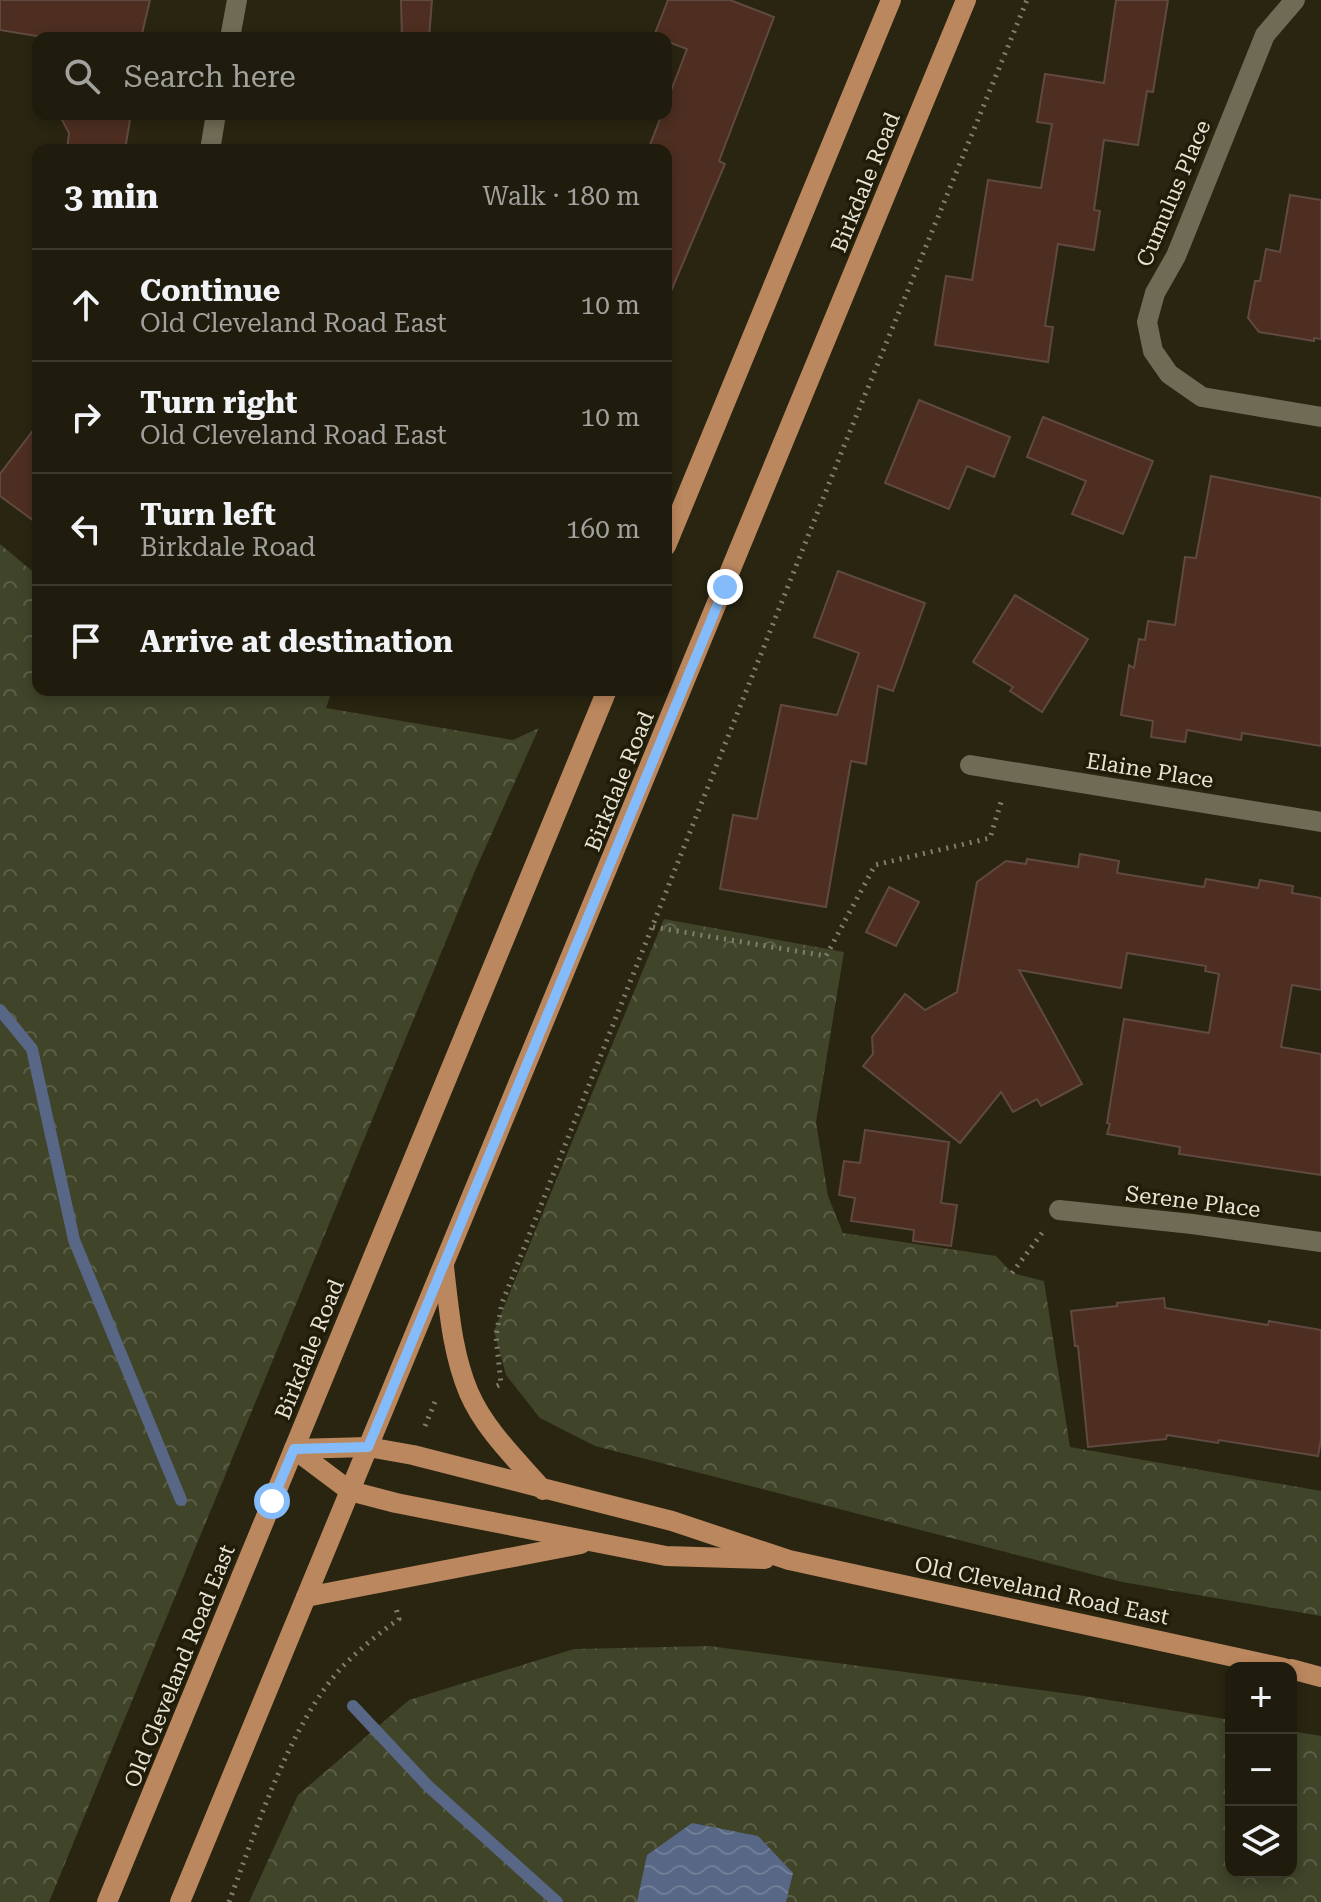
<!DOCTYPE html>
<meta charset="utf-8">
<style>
body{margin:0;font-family:"Roboto Serif",serif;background:#2c291b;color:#f1f3f6}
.controls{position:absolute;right:24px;bottom:24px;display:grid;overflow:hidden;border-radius:16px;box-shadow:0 4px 12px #0003}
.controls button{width:72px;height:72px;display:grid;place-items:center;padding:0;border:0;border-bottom:2px solid #3c3a2e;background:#1f1c0d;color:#f1f3f6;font:40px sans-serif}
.stop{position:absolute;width:24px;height:24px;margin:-18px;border:6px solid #84bcfb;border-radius:50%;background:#fff}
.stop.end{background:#84bcfb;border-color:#fff;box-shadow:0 2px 8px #0008}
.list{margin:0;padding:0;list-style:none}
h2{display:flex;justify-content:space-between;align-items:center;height:104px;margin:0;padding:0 32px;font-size:34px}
h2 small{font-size:26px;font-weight:400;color:#a1a19d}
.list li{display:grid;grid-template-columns:52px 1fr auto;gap:24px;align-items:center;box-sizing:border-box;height:112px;padding:0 32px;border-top:2px solid #3c3a2e}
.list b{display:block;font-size:30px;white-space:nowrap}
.list p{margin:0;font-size:26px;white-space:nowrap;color:#a1a19d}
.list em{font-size:26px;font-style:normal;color:#a1a19d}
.icon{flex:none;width:44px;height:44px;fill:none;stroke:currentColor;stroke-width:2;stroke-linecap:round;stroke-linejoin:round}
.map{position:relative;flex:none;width:1321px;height:1902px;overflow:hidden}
.search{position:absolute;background:#1f1c0d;box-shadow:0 4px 12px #0003;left:32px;top:32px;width:640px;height:88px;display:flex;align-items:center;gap:20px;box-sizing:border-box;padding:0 28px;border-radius:16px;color:#a1a19d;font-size:30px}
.panel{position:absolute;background:#1f1c0d;box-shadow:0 4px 12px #0003;left:32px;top:144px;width:640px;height:552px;border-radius:16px}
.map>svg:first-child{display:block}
.forest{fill:url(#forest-crowns)}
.water{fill:url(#water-waves)}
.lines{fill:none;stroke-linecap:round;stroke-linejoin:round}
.stream{stroke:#586785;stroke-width:12}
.building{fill:#4d2e21;stroke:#604941;stroke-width:2}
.path{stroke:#817e6d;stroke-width:5;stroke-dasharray:2 6;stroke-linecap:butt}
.minor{stroke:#6f6b54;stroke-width:20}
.primary{stroke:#bb875e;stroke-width:20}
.route{stroke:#84bcfb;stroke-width:10}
.labels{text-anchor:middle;stroke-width:7;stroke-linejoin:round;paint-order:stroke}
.street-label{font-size:22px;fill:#e6e3d7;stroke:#201c08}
</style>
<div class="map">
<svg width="1321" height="1902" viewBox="0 0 1321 1902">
<defs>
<pattern id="forest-crowns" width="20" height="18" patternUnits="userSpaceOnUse" patternTransform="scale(2)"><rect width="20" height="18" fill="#404429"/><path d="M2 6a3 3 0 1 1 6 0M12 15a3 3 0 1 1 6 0" fill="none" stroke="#5c5f47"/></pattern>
<pattern id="water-waves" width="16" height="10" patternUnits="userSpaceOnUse" patternTransform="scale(2)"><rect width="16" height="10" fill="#586785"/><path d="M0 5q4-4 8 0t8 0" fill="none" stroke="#707d96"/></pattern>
</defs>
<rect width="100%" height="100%" fill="#292511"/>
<g class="forest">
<path d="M0,544L38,576V690H332L326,708L513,740L539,728L474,873L49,1902H0Z"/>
<path d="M664,919L844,952L816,1122L828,1196L843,1233L996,1256L1012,1273L1044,1281L1070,1447L1321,1491V1616L1122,1582L595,1446L540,1418L506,1375L494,1331Z"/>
<path d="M709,1646L1078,1695L1231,1720V1872H1291V1731L1321,1736V1902H249L298,1795L409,1700L574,1649Z"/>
</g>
<path class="water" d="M692,1823L758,1836L793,1873L786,1902H637L647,1855Z"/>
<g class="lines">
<g class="stream">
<path d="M0,1010L32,1049L74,1240L181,1500"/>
<path d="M353,1706L428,1786L557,1902"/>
</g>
</g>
<g class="building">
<path d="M0,0H150L141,38H49L0,30Z"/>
<path d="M401,0H432L429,38H402Z"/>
<path d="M668,0H730L774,17L719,161L725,164L666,303V150H648L662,114H666V104L687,49L666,41V38L654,36Z"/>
<path d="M1116,0H1168L1153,92L1147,91L1138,145L1104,140L1094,210L1100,211L1094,250L1058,244L1045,326L1053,327L1048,362L935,345L946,276L972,280L988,180L1041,188L1052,124L1037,122L1045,74L1104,83Z"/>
<path d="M59,114H131L125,150H67L69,133Z"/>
<path d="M1290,195L1321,200V339L1314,338V341L1259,332L1248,318L1255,281H1260L1266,249L1280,252Z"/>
<path d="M919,400L1010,437L994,477L967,466L949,509L885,483Z"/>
<path d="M1043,417L1153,461L1123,534L1072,514L1086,481L1027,457Z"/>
<path d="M38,424V524L0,496V474Z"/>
<path d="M1211,476L1321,498V746L1242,733L1241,740L1187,730L1185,742L1151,737L1153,721L1121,715L1129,665L1134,668L1139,639L1145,640L1148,621L1175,625L1185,557L1196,558Z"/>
<path d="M838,571L925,603L893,691L878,686L866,764L851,761L826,907L720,889L733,815L757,819L781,705L837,715L859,653L814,637Z"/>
<path d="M1015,595L1088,639L1042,712L1010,691L1013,687L973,662Z"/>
<path d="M1080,854L1119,861L1117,873L1204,887L1206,879L1258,888L1260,880L1293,886L1292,893L1321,898V990L1292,985L1281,1047L1321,1054V1175L1179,1154L1180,1147L1107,1134L1110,1124L1107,1123L1124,1019L1209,1033L1219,974L1205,971L1206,966L1127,953L1121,988L1019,970L1082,1084L1041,1106L1037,1099L1013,1112L1001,1092L960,1143L863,1066L873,1054L872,1037L905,994L925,1010L957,992L977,882L1006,861L1026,864L1027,859L1078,867Z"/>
<path d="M889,887L919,902L896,946L866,932Z"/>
<path d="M865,1130L949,1142L941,1203L957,1205L951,1246L913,1241L914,1230L851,1221L855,1198L839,1195L844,1161L860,1163Z"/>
<path d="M1164,1298L1165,1308L1268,1325L1269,1321L1321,1330V1440L1318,1456L1219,1440L1218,1443L1167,1435L1166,1439L1088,1447L1078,1346H1075L1071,1311L1117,1306V1303Z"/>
</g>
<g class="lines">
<g class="path">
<path d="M653,927L826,956L875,865L990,838L1002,799"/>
<path d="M1012,1273L1042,1233"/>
<path d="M497,1386L501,1384L496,1336L502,1303L844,446L1027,0"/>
<path d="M425,1426L437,1397"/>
<path d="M229,1902C256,1830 290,1723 343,1666C360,1649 379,1633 399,1619L396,1608"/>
</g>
<g class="minor">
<path d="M1295,0L1265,35L1176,256L1155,293L1147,322L1153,351L1169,374L1202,397L1321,417"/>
<path d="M230,38L237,0"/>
<path d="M210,150L216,114"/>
<path d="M970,765L1321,822"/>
<path d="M1059,1210L1192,1224L1321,1242"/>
</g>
<g class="primary">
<path d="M666,546L891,0"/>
<path d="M444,1267C449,1309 452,1353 469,1393C485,1430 517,1460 543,1490"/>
<path d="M294,1449L368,1447L413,1455L672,1521L789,1560L1284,1668"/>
<path d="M294,1449L350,1491L396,1503L666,1556L765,1559"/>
<path d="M306,1597L581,1544"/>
<path d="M1291,1669L1321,1677"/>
<path d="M107,1902L607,690"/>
<path d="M180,1902L966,0"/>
</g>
</g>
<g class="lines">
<path class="route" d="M272,1501L294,1449L368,1447L725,587"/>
</g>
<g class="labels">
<g class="street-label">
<text transform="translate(865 182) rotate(-68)" y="8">Birkdale Road</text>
<text transform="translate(1173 193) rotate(-67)" y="8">Cumulus Place</text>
<text transform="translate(1150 770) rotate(9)" y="8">Elaine Place</text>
<text transform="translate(619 781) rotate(-68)" y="8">Birkdale Road</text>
<text transform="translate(1193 1201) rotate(7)" y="8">Serene Place</text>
<text transform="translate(309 1349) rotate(-68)" y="8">Birkdale Road</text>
<text transform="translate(1042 1590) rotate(12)" y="8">Old Cleveland Road East</text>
<text transform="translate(179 1666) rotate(-68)" y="8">Old Cleveland Road East</text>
</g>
</g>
</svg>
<div class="controls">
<button>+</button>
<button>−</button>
<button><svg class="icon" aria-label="layers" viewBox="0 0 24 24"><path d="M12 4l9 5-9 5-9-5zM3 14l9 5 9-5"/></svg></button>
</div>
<div class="stop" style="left:272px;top:1501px"></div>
<div class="stop end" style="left:725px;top:587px"></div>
<div class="search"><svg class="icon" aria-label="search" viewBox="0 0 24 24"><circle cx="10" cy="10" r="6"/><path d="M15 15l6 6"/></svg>Search here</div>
<section class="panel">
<h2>3 min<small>Walk · 180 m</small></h2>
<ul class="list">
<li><svg class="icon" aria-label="ahead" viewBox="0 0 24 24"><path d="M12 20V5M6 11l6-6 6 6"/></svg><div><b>Continue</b><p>Old Cleveland Road East</p></div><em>10 m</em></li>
<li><svg class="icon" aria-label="right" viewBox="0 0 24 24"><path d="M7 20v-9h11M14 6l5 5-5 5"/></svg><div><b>Turn right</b><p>Old Cleveland Road East</p></div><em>10 m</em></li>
<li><svg class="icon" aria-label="left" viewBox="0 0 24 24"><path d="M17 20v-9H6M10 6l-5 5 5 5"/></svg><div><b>Turn left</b><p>Birkdale Road</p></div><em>160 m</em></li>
<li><svg class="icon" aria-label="arrive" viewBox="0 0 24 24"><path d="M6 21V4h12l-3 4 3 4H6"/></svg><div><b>Arrive at destination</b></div></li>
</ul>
</section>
</div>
